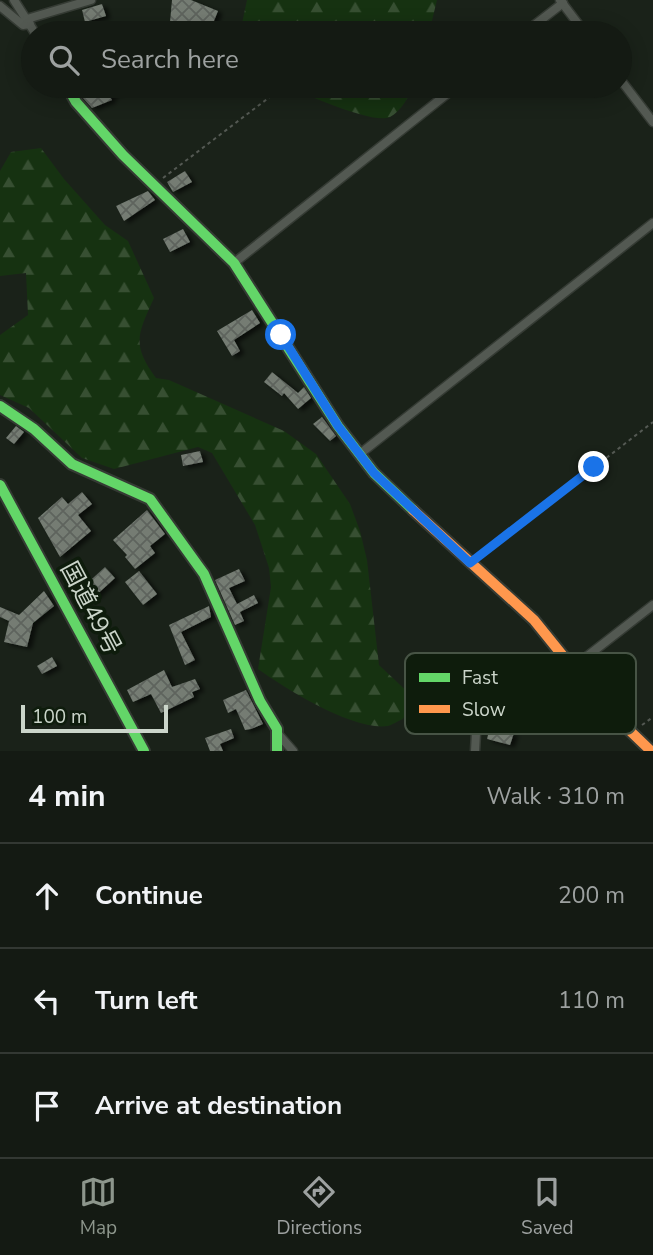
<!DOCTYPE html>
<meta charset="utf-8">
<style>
body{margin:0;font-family:"Nunito Sans","Noto Sans JP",sans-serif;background:#212721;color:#f1f3f6}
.scale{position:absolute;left:21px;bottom:18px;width:147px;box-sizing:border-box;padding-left:7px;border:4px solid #cbd5ca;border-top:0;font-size:19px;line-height:24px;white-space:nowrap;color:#cbd5ca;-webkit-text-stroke:5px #0e1c0c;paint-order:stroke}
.stop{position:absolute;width:21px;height:21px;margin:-16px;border:5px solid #1a73e8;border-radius:50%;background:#fff}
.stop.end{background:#1a73e8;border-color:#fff;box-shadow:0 2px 7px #0008}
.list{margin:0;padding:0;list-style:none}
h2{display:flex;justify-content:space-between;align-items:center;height:91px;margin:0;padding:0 28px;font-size:30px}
h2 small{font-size:23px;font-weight:400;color:#9da1a0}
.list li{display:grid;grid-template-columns:46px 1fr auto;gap:21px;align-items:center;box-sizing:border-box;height:105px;padding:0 28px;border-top:2px solid #333833}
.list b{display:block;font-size:26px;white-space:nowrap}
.list em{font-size:23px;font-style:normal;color:#9da1a0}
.icon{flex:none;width:38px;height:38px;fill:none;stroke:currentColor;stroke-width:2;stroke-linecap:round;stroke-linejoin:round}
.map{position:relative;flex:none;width:653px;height:751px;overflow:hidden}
.search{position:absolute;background:#141a13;box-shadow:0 4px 18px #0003;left:21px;right:21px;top:21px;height:77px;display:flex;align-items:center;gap:18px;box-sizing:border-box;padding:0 24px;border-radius:38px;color:#9da1a0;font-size:26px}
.sheet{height:406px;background:#141a13}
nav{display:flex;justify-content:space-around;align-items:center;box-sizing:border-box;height:98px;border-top:2px solid #333833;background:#141a13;font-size:19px;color:#9da1a0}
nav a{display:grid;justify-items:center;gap:4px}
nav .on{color:#8d968c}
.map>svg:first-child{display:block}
.forest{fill:url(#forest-firs)}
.building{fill:url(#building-cross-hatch);filter:url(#shadow)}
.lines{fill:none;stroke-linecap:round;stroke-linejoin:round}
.street-casing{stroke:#353b34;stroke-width:11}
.fast-casing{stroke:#353b34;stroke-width:14}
.slow-casing{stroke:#353b34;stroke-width:14}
.path{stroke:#545953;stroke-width:2;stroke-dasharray:3.5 3.5;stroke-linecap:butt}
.street{stroke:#535952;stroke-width:8}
.fast{stroke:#63d668;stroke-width:10}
.slow{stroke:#ff974d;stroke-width:10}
.route{stroke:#1a73e8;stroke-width:9}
.labels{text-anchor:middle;stroke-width:7;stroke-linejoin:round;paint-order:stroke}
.street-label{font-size:24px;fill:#cbd5ca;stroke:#0e1c0c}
.key{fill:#0e1c0c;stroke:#475445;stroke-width:2}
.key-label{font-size:19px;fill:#cbd5ca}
</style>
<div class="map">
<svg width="653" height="751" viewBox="0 0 653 751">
<defs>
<pattern id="forest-firs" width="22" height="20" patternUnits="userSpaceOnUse" patternTransform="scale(1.75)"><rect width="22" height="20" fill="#163211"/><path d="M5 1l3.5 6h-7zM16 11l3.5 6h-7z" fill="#374f32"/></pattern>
<pattern id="building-cross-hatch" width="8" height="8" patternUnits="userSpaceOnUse" patternTransform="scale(1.75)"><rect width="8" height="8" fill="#747c73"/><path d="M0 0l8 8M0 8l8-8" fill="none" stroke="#5e645d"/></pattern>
<filter id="shadow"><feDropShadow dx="4.5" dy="2.5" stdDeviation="2" flood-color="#0009"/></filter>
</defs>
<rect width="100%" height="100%" fill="#1a2219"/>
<g class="forest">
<path d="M247,0H437L429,33H240Z"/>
<path d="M284,86H413C409,97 401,111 390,117C372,125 305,93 284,86Z"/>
<path d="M41,148L64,179L105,225L128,241L154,298C138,334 131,344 156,378L169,380L284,431L316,454L350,504L360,531L367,560L379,665L413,697L403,719C398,721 392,725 388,726C353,731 286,689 258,669L271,587L269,568L255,525L212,453L198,447L114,469L82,458L29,408L0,395V335L28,315L26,273L0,276V171L11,152Z"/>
</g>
<g class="building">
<path d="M172,0H191L218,11L209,33H194L182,29L181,33H169Z"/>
<path d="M102,4L106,16L85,22L82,10Z"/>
<path d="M101,86H129L110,97L112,100L92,108L82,97Z"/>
<path d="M185,171L192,182L173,192L167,182Z"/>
<path d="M148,191L155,200L124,221L116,206Z"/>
<path d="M183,229L190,242L170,252L163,239Z"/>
<path d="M252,310L260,323L234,340L240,351L232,356L217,331Z"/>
<path d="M272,372L298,393L304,387L311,398L298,409L284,393L282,396L264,382Z"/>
<path d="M322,417L336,436L330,441L313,424Z"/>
<path d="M16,426L24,432L14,444L6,438Z"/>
<path d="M200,451L203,462L183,466L181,455Z"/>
<path d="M82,492L92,504L78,515L91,531L60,557L38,518L62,497L68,504Z"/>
<path d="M147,510L165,534L150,546L155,553L135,569L125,557L127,555L113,540Z"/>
<path d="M105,567L115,578L92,599L82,588Z"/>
<path d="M239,569L245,581L229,588L237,604L254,595L258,603L240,612L244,621L235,625L215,580Z"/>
<path d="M139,571L157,594L143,605L125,582Z"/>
<path d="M44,591L54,606L33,623L27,647L4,642L9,621L0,617V607L19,615Z"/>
<path d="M209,606L211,617L181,632L195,660L185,665L169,625Z"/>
<path d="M52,657L57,666L42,674L37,666Z"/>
<path d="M164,670L172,687L195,679L200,689L192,692L194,697L161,713L151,694L133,702L127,690Z"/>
<path d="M246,690L263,724L251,729L245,730L236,709L228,713L223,700Z"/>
<path d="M490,727L514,733L510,745L487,739Z"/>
<path d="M231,729L234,738L220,744L223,751H210L205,738Z"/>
</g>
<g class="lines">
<defs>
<g id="street">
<path d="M14,0L35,33"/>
<path d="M560,0L585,33"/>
<path d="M0,6L23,25L30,24"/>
<path d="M27,19L91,0"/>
<path d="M524,33L563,3"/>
<path d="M620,79L653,122"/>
<path d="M234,263L457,86"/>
<path d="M361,453L653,223"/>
<path d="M572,668L653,605"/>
<path d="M279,735L293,751"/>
<path d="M475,751L476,733"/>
</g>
<g id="fast">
<path d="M67,86L76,102L123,155L234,263L338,426L374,473L413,510"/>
<path d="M0,406L34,429L72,464L150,499L204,574L260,701L277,729V751"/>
<path d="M0,485L144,751"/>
</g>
<path id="slow" d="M413,510L534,620L601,703L651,751"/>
</defs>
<use href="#street" class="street-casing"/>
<use href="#fast" class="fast-casing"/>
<use href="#slow" class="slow-casing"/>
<g class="path">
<path d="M163,178L279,90"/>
<path d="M479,556L653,422"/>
<path d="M642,725L653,717"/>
</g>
<use href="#street" class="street"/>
<use href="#fast" class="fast"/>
<use href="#slow" class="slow"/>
</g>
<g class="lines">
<path class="route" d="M281,335L338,426L374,473L470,563L594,467"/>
</g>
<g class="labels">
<g class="street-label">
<text transform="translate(91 608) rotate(62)" y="8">国道49号</text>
</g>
</g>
<rect x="405" y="653" width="231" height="81" rx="10" class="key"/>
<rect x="419" y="673" width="31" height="9" fill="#63d668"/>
<rect x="419" y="705" width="31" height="8" fill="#ff974d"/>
<g class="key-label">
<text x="462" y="684">Fast</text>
<text x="462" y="716">Slow</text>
</g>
</svg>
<div class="scale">100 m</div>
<div class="stop" style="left:281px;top:335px"></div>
<div class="stop end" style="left:594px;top:467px"></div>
<div class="search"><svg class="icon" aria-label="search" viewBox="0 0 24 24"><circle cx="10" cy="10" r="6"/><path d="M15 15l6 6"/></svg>Search here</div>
</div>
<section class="sheet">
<h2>4 min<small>Walk · 310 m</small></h2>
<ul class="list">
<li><svg class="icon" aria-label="ahead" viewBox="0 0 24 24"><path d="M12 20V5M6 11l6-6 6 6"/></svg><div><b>Continue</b></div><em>200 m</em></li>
<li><svg class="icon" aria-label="left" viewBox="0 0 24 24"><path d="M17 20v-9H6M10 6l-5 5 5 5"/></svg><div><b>Turn left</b></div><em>110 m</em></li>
<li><svg class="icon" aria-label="arrive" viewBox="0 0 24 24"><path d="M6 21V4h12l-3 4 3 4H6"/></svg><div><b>Arrive at destination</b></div></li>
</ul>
</section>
<nav>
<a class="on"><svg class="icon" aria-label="map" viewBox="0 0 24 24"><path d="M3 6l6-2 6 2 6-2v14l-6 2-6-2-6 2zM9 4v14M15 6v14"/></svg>Map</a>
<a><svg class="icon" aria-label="directions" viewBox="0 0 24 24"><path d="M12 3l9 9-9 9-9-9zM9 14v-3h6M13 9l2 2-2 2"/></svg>Directions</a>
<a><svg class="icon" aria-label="saved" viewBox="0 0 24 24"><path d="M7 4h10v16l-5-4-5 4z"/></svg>Saved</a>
</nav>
